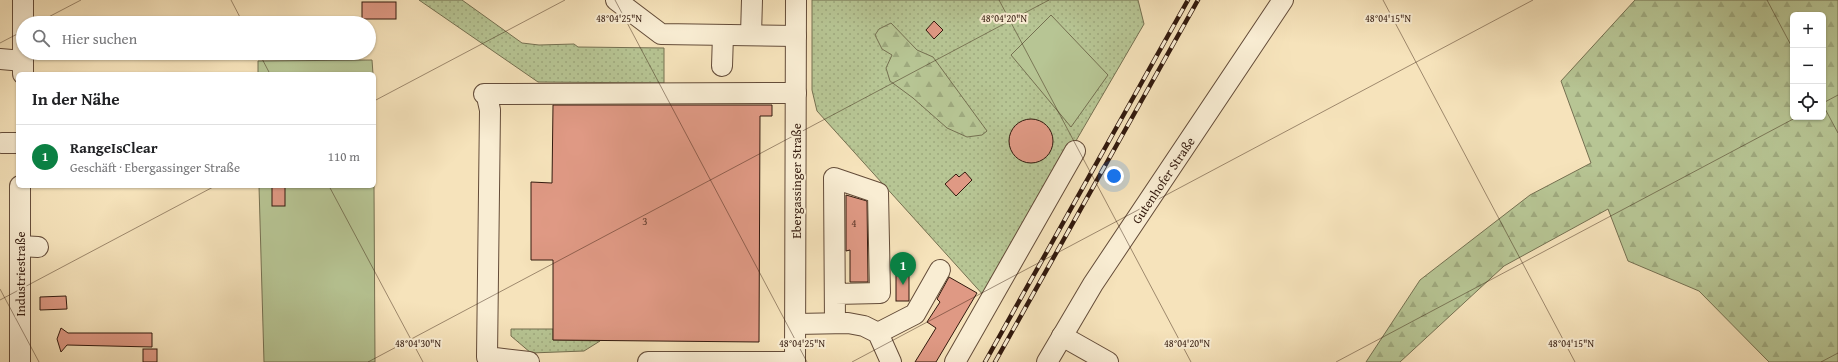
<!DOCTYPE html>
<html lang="de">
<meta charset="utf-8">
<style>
body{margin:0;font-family:"Gentium Book Plus",serif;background:#f6f6f6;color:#202124}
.controls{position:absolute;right:12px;top:12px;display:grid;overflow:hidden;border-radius:6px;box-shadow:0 1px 3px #0004}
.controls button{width:36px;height:36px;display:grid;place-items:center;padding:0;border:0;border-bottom:1px solid #e0e0e0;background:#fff;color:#202124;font:20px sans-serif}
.you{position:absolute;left:1114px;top:176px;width:14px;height:14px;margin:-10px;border:3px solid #fff;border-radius:50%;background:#1a73e8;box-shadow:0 0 0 6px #1a73e833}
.badge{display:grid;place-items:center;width:26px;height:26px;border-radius:50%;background:#0b8043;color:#fff;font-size:13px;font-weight:700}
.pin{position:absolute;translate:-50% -33px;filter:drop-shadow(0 1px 2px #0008)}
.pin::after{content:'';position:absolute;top:21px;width:14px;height:12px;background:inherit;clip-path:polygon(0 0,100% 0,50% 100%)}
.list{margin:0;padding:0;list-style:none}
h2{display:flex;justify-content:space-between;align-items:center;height:52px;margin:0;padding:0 16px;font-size:17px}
h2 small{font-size:13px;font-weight:400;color:#757577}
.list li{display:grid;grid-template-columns:26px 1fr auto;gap:12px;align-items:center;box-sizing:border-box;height:64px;padding:0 16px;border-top:1px solid #e0e0e0}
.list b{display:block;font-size:15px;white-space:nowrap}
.list p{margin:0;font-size:13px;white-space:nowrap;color:#757577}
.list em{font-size:13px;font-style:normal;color:#757577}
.icon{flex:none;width:22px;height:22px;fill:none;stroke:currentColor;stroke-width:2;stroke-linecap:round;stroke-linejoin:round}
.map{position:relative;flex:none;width:1838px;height:362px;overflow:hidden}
.search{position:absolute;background:#fff;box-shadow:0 1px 3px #0004;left:16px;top:16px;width:360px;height:44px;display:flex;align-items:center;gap:10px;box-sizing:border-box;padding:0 14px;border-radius:22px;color:#757577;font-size:15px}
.panel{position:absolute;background:#fff;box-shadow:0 1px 3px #0004;left:16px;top:72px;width:360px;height:116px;border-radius:6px}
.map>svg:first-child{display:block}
.grass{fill:url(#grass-dots);stroke:#757051}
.forest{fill:url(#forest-firs);stroke:#757051;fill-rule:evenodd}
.green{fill:#b7c594;stroke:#757051}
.building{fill:#df9984;stroke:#331a0e}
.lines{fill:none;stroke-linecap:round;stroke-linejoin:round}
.minor-casing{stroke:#644c39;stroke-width:22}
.minor{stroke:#f9edd3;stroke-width:20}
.rail-casing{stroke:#331a0e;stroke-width:4.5}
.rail{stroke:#f9edd3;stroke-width:3;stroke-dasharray:9;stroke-linecap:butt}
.ticks{fill:none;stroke:#331a0e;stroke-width:1;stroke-opacity:0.45}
.labels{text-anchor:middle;stroke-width:4;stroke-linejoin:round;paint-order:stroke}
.number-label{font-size:11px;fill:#5e3a2c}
.street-label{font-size:13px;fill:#331a0e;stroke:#f9edd3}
.ticks-label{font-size:10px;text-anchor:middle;fill:#331a0e;stroke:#f9edd3;stroke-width:4;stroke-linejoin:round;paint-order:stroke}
</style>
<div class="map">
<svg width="1838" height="362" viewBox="0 0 1838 362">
<defs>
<pattern id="grass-dots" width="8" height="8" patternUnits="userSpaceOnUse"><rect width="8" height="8" fill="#b7c594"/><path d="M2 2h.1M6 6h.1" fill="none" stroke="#9ea97e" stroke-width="1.8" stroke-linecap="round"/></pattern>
<pattern id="forest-firs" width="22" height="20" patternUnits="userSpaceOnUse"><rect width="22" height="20" fill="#b7c594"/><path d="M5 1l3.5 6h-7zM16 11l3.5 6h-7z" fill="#9ea97e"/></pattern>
</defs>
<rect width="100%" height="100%" fill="#f6e3bb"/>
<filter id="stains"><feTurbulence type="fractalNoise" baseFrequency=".005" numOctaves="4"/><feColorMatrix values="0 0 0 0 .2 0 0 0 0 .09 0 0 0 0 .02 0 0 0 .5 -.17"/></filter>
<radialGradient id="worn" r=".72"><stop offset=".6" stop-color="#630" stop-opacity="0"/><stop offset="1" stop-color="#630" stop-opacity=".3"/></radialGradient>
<g class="grass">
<path d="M419,0H462L522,43L539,45L574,44L578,47L664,48V83L538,82Z"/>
<path d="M812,0H1138L1144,24L985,297L817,111L812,90Z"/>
<path d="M511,329H553V340L600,341L584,351L531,353L511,336Z"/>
</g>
<g class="forest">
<path d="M1635,0H1838V362H1769L1699,291L1628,261L1608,209L1504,266L1400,362H1366L1420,280L1530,195L1591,163L1561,81ZM1793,15H1823V117H1793Z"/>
<path d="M891,23L917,50L933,57L987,131L982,135L967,137L947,128L913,98L890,81L886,68L892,55L882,49L875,35L879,29Z"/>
</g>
<g class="green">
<path d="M1051,15L1108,75L1071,127L1011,55Z"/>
<path d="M372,60L373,74H258V61Z"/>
<path d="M259,186H374L375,362H264Z"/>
</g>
<g class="building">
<rect x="362" y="2" width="34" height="17"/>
<path d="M934,21L943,30L934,39L926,30Z"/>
<path d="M553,105H772V116H760L759,342L553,340V260H531V182L552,183Z"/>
<circle cx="1031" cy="141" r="22"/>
<path d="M965,172L972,180L956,196L945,184L956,174L959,177Z"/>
<rect x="272" y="186" width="13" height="20"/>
<path d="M846,195L867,201L868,282H850V250L846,251Z"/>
<rect x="896" y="269" width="13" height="32"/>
<path d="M949,277L977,293L936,362H915L936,328L927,322L940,302L937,299Z"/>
<path d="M66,296L67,309L40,310V297Z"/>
<path d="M61,328L68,333H152V347L67,345L61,352L57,339Z"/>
<rect x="143" y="349" width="14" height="13"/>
</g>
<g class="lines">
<defs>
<g id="minor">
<path d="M616,0L661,34L796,36"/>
<path d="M751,35L752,0"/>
<path d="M0,59L23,61"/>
<path d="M722,66L723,35"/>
<path d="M23,74V0"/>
<path d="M484,94L796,93"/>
<path d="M488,101L490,110L487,357L529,362"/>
<path d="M2,143H18"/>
<path d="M20,246L38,247"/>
<path d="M835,294L880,293L878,193L834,178L835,323"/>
<path d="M796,324L848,323L864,326L878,333L891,362"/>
<path d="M878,333L915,314L940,270"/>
<path d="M1062,336L1108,362"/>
<path d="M20,362V186"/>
<path d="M648,362H790"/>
<path d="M795,362L796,0"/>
<path d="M955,362L1075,151"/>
<path d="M1047,362L1093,284L1283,0"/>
</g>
</defs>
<use href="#minor" class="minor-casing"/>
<use href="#minor" class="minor"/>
<defs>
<g id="rail">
<path d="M985,362L1188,0"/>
<path d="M995,362L1198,0"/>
</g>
</defs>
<use href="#rail" class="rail-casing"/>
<use href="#rail" class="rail"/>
</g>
<path class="ticks" d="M231,0L243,23M615,0L807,362M999,0L1191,362M1383,0L1575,362M1767,0L1793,49M37,23L81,0M0,43L23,31M259,53L270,74M374,101L565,0M1823,103L1838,95M1823,105L1838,133M329,186L423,362M0,289L39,362M0,300L215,186M368,362L1049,0M852,362L1533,0M1336,362L1797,117M1821,362L1838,353"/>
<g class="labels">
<g class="number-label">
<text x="645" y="225">3</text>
<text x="854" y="227">4</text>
</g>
<g class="street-label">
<text transform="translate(1163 180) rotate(-56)" y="5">Gutenhofer Straße</text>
<text transform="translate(796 181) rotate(-90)" y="5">Ebergassinger Straße</text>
<text transform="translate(20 274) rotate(-90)" y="5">Industriestraße</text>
</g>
</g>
<g class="ticks-label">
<text x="619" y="22">48°04'25"N</text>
<text x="1388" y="22">48°04'15"N</text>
<text x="1004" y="22">48°04'20"N</text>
<text x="418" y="347">48°04'30"N</text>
<text x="802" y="347">48°04'25"N</text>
<text x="1187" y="347">48°04'20"N</text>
<text x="1571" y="347">48°04'15"N</text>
</g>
<rect width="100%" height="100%" filter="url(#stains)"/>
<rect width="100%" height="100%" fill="url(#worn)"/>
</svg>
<div class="controls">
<button>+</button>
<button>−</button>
<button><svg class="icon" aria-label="locate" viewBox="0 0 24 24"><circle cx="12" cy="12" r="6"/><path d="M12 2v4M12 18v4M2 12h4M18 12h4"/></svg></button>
</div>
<div class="you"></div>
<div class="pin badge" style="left:903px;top:285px">1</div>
<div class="search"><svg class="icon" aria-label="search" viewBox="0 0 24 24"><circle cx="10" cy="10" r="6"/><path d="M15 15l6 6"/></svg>Hier suchen</div>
<section class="panel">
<h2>In der Nähe<small></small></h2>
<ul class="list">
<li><span class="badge">1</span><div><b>RangeIsClear</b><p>Geschäft · Ebergassinger Straße</p></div><em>110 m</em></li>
</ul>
</section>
</div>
